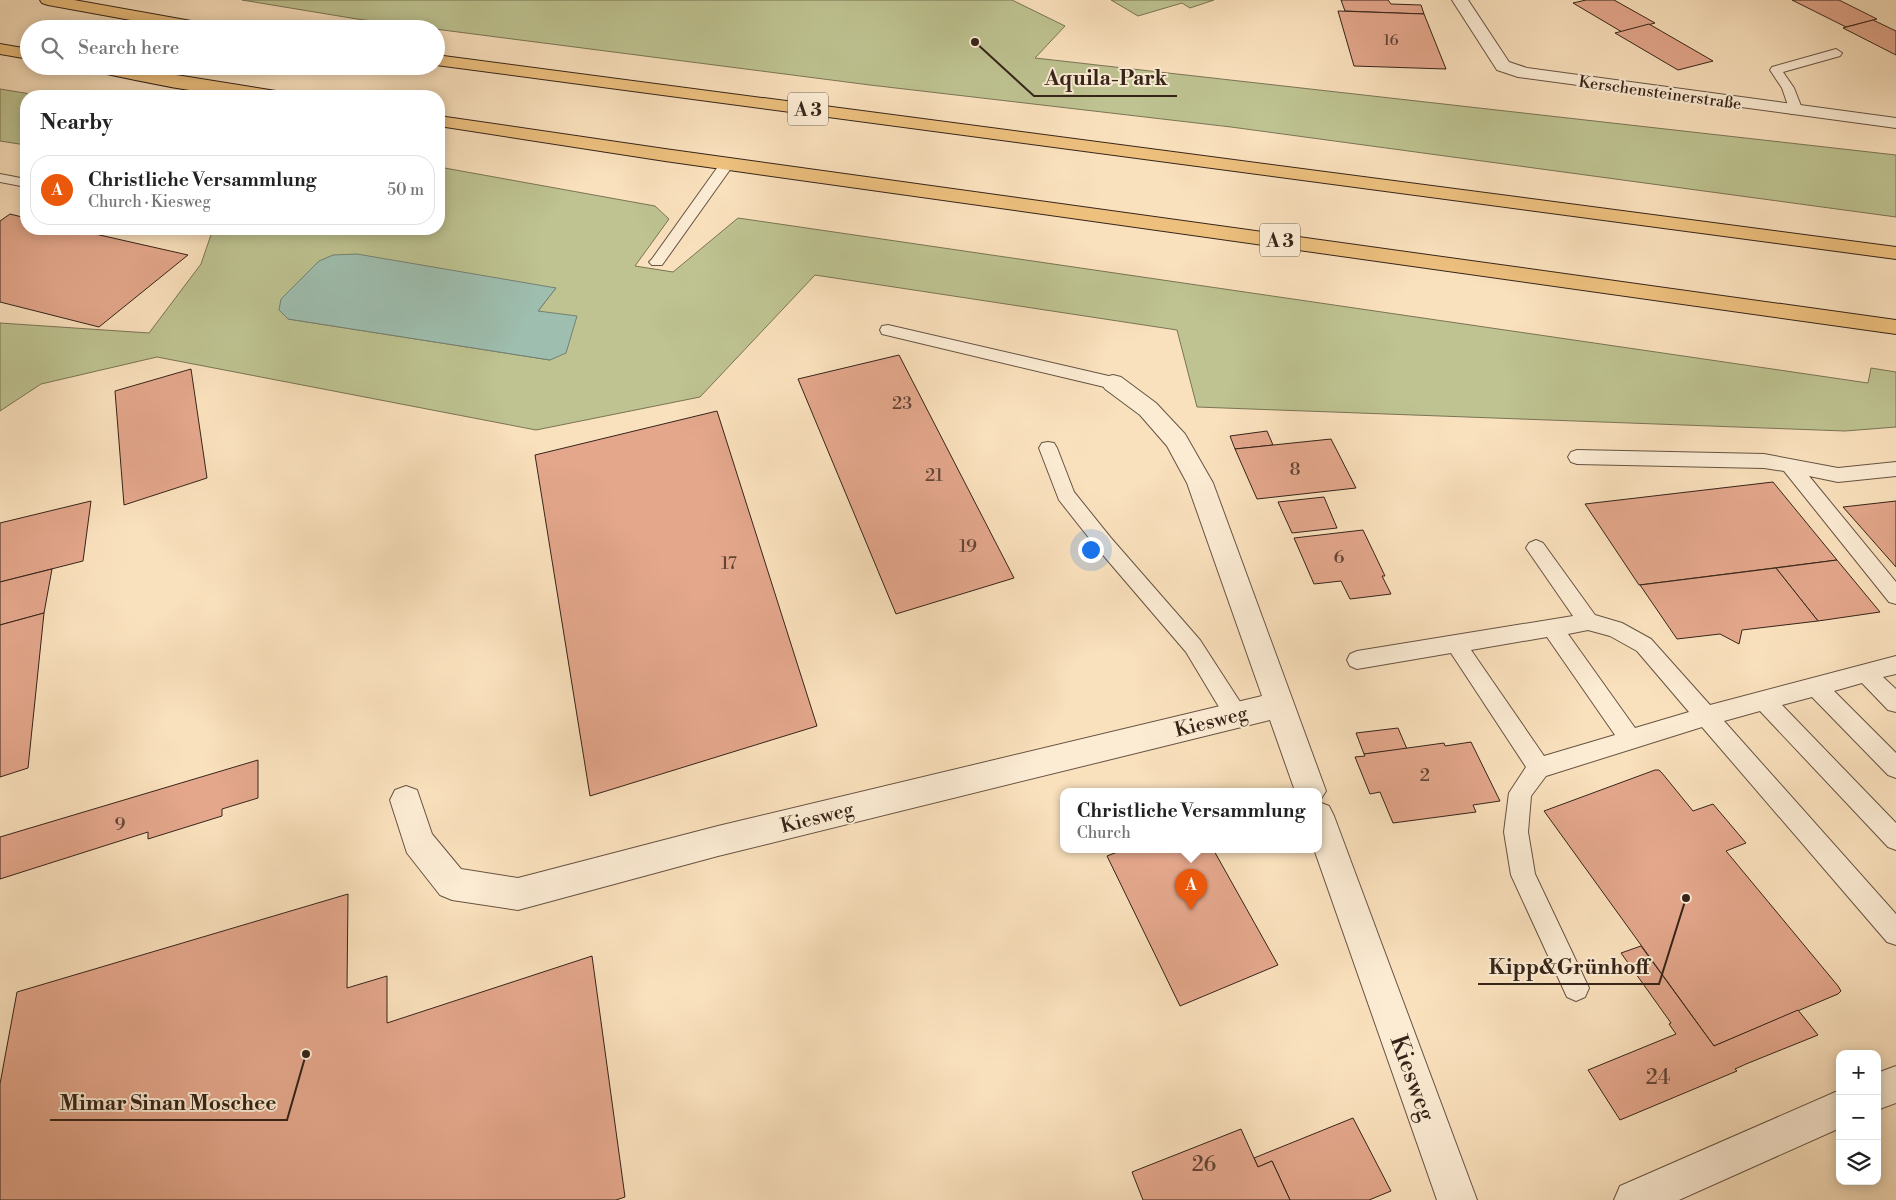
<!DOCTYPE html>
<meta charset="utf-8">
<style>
body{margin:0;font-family:"Libre Bodoni",serif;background:#f2f2f2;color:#222}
.controls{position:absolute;right:15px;bottom:15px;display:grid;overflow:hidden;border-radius:10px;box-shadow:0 2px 12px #0003}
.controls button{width:45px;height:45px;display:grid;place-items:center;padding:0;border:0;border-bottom:1px solid #e0e0e0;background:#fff;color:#222;font:25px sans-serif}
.you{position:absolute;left:1090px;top:549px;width:18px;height:18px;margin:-12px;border:4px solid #fff;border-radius:50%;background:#1a73e8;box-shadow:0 0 0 8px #1a73e833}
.badge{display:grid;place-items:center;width:32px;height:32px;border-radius:50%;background:#ea580c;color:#fff;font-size:16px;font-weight:700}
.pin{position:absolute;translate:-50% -41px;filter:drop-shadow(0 1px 2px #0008)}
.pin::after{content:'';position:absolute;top:26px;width:18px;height:15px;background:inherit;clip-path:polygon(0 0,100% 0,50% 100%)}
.popup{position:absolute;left:1060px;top:788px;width:262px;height:65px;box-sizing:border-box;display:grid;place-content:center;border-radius:10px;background:#fff;filter:drop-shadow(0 1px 4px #0005);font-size:16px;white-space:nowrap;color:#767676}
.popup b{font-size:19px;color:#222}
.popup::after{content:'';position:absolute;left:50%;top:100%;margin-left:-10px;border:10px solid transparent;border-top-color:#fff}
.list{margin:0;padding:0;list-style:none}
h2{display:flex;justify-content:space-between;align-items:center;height:65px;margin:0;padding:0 20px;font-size:21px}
h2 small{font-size:16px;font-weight:400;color:#767676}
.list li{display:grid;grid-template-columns:32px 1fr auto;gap:15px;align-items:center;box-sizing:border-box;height:70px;margin:0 10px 10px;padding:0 10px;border:1px solid #e0e0e0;border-radius:20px}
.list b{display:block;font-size:19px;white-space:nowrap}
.list p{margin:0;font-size:16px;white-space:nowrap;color:#767676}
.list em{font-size:16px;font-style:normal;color:#767676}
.icon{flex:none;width:28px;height:28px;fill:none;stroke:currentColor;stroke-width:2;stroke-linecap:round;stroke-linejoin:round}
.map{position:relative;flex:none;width:1896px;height:1200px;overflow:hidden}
.search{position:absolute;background:#fff;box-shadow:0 2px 12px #0003;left:20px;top:20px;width:425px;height:55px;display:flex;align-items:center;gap:12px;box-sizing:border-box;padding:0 18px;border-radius:28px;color:#767676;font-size:19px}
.panel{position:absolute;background:#fff;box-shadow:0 2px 12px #0003;left:20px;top:90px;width:425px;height:145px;border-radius:20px}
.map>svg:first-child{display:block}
.green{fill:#bec391;stroke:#7a7455;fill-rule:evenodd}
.water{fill:#9ebeaf;stroke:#748073}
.building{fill:#e4a78c;stroke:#362419}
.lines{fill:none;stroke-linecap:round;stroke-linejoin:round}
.service-casing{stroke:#675342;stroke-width:2}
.minor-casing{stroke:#675342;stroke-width:2}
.motorway-casing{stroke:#362419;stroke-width:2}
.service{fill:#fcecd4;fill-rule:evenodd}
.minor{fill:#fcecd4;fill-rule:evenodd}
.motorway{fill:#edc07e;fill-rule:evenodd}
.labels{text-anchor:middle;stroke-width:4;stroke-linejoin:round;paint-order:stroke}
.far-number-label{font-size:15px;fill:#624536}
.far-street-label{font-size:16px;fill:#362419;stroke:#fcecd4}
.number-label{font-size:18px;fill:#624536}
.shield{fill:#fcecd4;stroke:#716051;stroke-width:1}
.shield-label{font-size:19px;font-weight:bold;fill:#362419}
.street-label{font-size:20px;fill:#362419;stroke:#fcecd4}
.near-number-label{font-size:21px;fill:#624536}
.near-street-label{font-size:24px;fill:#362419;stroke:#fcecd4}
.leader{fill:none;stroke:#362419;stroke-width:2}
.callout-dot{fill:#362419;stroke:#fcecd4;stroke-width:2}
.callout-label{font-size:21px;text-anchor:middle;font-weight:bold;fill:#362419;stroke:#fcecd4;stroke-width:4;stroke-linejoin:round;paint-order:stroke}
</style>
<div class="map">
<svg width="1896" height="1200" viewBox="0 0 1896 1200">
<rect width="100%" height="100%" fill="#fae1bd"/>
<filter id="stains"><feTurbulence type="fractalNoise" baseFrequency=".004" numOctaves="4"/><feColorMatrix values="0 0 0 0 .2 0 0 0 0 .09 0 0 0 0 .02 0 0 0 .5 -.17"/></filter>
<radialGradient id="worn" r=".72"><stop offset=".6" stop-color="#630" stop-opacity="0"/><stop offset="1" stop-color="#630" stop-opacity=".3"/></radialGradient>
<g class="green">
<path d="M242,0H1012L1065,26L1035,58L1896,155V217L1231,127L870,85L357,19Z"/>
<path d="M1111,0H1214L1190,8L1182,3L1138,16Z"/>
<path d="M0,89L43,96H26V145L0,141Z"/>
<path d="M439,167L655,206L669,219L635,266L673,272L738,218L1868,383L1871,368L1896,372V427L1845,431L1197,407L1177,330L815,275L700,397L536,430L157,357L41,384L0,411V323L149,333L201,264L213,229H439ZM556,288L538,311L550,360L288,319L279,310Z"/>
</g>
<path class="water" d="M357,254L556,288L538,311L577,316L566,353L550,360L288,319L279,310L281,299L319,261L333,255Z"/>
<g class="building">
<path d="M1341,0H1388L1391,4L1421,5L1424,14L1345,11Z"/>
<path d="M1586,0H1614L1655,23L1622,32L1573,3Z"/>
<path d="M1792,0H1839L1877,19L1846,27Z"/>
<path d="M1338,11L1424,14L1446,69L1354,66Z"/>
<path d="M1873,20L1896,31V55L1843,28Z"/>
<path d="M1649,24L1713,61L1678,70L1615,33Z"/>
<path d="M10,214L26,218V229H73L188,255L99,327L0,302V221Z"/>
<path d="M899,355L1014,578L896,614L798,379Z"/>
<path d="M191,369L207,478L124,505L115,391Z"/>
<path d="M717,411L817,726L590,796L535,455Z"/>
<path d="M1267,431L1273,445L1235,449L1230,436Z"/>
<path d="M1331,439L1356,488L1257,499L1235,449Z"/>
<path d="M1773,482L1837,560L1639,585L1585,504Z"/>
<path d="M1324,497L1337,528L1292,533L1278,502Z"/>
<path d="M91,501L83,561L0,582V523Z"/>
<path d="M1896,501V567L1843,507Z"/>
<path d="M1363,530L1385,576H1382L1391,594L1350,599L1341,581L1314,584L1294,538Z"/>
<path d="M1837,560L1880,612L1818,621L1776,568Z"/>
<path d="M1776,568L1818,621L1742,630L1739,644L1720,634L1677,639L1640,585Z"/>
<path d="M52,569L44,613L0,625V582Z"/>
<path d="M44,613L28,768L0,777V625Z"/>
<path d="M1398,728L1407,749L1364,754L1356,733Z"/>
<path d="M1471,742L1500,801L1473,805L1476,812L1393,823L1380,792L1370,794L1355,757L1365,756L1364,754L1444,743L1445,746Z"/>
<path d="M258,760V798L222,809V816L148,839V832L0,879V837Z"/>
<path d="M1655,770H1659L1662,773L1693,811L1713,804L1746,843L1726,851L1838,986L1841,991L1838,994L1714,1046L1544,811Z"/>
<path d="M1125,849H1213L1278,965L1180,1006L1107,856Z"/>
<path d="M348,894L347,988L387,976V1023L592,956L625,1197L616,1200H0V1084L17,992Z"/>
<path d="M1641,946L1714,1046L1798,1010L1818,1035L1746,1064L1735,1069L1737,1071L1620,1120L1588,1070L1676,1034L1669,1024L1671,1023L1621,953Z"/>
<path d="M1353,1118L1391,1191L1369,1200H1290L1272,1161L1258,1167L1254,1158Z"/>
<path d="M1241,1129L1258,1167L1272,1161L1290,1200H1143L1132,1172Z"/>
</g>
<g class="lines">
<defs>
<g id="service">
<path d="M1836,49L1842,53L1840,56L1783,72L1794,88L1803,111L1801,114H1791L1782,88L1770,70L1772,67Z"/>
<path d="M727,160L734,164L662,265H652L649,262L652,259L722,161Z"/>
<path d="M0,174L26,179V187L0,182Z"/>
<path d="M888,325L1113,377L1119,379L1121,383L1119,387L1113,389L882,334L880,330L882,326Z"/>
<path d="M1048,442L1054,443L1057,448L1074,492L1111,538L1200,640L1244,708L1247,715L1244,722L1236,724L1228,722L1186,652L1097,548L1059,500L1039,448L1042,443Z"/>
<path d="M1577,450L1764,454L1838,468L1896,462V476L1838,482L1809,476L1896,582V604L1889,602L1784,471L1764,468L1577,464L1571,462L1568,457L1571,452Z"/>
<path d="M1536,540L1543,543L1595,615L1622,623L1651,639L1710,705L1896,656V674L1883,677L1896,689V712L1888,710L1862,683L1834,691L1896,753V778L1888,775L1812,697L1782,705L1896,823V850L1888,847L1760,711L1724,721L1896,914V945L1887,942L1702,727L1546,776L1531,796L1528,832L1535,874L1589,988L1585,997L1576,1001L1567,997L1511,875L1504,832L1509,793L1526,767L1451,653L1357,669L1350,666L1347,660L1350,654L1357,651L1573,616L1526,548L1529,543ZM1588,630L1610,636L1637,651L1689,712L1635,728L1568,634ZM1547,637L1615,735L1544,756L1471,650Z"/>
</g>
<g id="minor">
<path d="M1452,0H1468L1509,62L1527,68L1896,118V128L1518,77L1497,70Z"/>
<path d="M1113,375L1121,377L1156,403L1185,434L1213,483L1326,791L1319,802L1329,806L1334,816L1477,1200H1437L1314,849H1318V791H1295L1270,720L718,856L518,910L452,900L440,895L407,853L390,800L395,790L406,786L417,790L432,834L461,869L518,878L718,826L1262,696L1187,483L1167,446L1140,415L1105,389L1101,383L1105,377Z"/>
<path d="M1896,1066V1103L1877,1110V1073Z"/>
<path d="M1840,1090V1128L1679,1200H1614L1620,1186Z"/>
</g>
<g id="motorway">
<path d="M40,0H74L208,24L214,26L216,29H180L48,5L42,3Z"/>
<path d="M0,44L29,49V59L0,54Z"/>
<path d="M436,55L1896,247V259L436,65Z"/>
<path d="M85,66H120L276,91L282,92L285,96C221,100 155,84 93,71L87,70Z"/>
<path d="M439,116L665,149L1896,320V334L665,161L439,126Z"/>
</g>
</defs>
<use href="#service" class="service-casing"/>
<use href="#minor" class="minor-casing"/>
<use href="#motorway" class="motorway-casing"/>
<use href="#service" class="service"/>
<use href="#minor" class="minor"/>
<use href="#motorway" class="motorway"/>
</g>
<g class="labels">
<g class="far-number-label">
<text x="1391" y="45">16</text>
</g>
<g class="far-street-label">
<text transform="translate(1660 92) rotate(8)" y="6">Kerschensteinerstraße</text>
</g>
<g class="number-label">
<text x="902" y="409">23</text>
<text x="1295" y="475">8</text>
<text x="934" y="481">21</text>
<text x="968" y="552">19</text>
<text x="1339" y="563">6</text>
<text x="729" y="569">17</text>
<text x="1425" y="781">2</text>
<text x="120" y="830">9</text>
</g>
<g class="shield">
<rect x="788" y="92.5" width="40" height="33" rx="4"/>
<rect x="1260" y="223.5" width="40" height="33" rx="4"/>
</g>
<g class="shield-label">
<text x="808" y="116">A 3</text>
<text x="1280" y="247">A 3</text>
</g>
<g class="street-label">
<text transform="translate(1211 721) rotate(-14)" y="7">Kiesweg</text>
<text transform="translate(817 817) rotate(-14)" y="7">Kiesweg</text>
</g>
<g class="near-number-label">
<text x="1658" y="1084">24</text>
<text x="1204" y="1171">26</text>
</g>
<g class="near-street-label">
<text transform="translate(1413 1078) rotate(70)" y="8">Kiesweg</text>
</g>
</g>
<path class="leader" d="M975 42L1034 96H1177M1686 898L1659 984H1478M306 1054L287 1120H50"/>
<g class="callout-dot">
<circle cx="975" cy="42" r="5"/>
<circle cx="1686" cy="898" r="5"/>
<circle cx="306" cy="1054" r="5"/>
</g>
<g class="callout-label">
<text x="1106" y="85">Aquila-Park</text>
<text x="1569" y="974">Kipp&amp;Grünhoff</text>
<text x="168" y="1110">Mimar Sinan Moschee</text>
</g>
<rect width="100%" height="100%" filter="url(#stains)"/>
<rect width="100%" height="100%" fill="url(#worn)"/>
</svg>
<div class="controls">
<button>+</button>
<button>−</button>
<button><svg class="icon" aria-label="layers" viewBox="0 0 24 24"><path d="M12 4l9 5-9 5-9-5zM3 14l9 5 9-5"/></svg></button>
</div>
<div class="you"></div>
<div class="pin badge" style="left:1191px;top:910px">A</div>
<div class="popup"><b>Christliche Versammlung</b>Church</div>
<div class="search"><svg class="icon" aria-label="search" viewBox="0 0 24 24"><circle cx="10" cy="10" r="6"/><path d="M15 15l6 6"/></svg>Search here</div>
<section class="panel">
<h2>Nearby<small></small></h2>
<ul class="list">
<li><span class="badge">A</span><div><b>Christliche Versammlung</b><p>Church · Kiesweg</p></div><em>50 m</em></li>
</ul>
</section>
</div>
